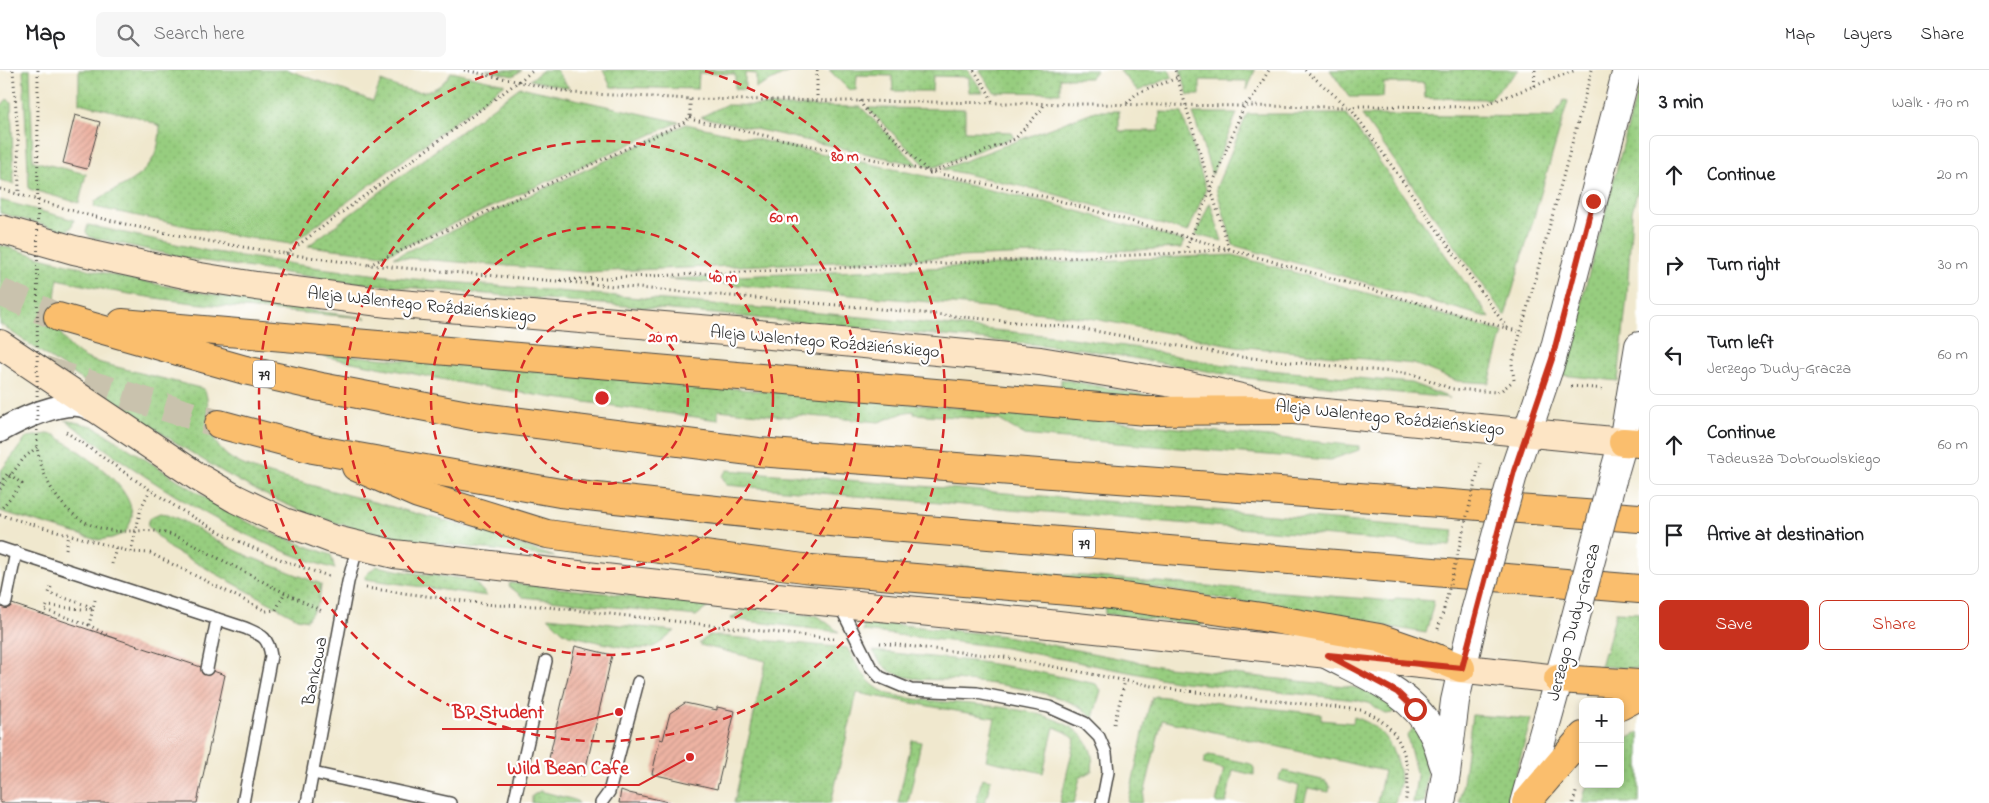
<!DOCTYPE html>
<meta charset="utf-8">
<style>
body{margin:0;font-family:"Indie Flower",sans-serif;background:#f6f6f6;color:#202124}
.controls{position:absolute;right:15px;bottom:15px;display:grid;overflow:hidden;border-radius:8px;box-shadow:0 2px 8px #0003}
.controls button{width:45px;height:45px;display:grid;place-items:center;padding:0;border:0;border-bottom:1px solid #e0e0e0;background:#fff;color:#202124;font:25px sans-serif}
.stop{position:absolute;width:15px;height:15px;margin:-11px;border:4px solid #c8321e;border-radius:50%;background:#fff}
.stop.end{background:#c8321e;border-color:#fff;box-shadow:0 1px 5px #0008}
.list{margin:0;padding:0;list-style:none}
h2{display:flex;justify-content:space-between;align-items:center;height:65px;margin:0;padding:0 20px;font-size:21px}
h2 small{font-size:16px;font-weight:400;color:#757577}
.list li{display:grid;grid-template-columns:32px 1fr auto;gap:15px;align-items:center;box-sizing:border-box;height:80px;margin:0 10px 10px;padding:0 10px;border:1px solid #e0e0e0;border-radius:8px}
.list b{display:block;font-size:19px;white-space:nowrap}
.list p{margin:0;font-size:16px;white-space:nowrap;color:#757577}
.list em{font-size:16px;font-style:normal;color:#757577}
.actions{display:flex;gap:10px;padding:15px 20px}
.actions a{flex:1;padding:11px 0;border:1px solid #c8321e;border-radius:8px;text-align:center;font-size:18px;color:#c8321e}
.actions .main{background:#c8321e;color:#fff}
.icon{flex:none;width:28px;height:28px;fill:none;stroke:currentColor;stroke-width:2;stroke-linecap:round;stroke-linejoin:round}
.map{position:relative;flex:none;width:1639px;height:733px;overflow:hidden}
header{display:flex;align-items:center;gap:30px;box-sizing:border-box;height:70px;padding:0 25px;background:#fff;border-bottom:1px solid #e0e0e0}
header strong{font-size:24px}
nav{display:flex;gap:28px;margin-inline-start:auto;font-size:18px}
.search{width:350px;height:45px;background:#f6f6f6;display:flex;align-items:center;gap:12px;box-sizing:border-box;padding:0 18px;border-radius:8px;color:#757577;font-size:19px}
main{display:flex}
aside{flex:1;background:#fff}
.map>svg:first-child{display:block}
.grass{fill:url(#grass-dots);stroke:#617c55}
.building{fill:url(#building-hatch)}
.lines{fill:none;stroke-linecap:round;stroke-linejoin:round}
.primary-tunnel{stroke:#c9c2ad;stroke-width:28;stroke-dasharray:28 14;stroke-linecap:butt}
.service-casing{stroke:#494743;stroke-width:14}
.minor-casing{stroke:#494743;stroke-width:25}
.tertiary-casing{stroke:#494743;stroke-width:30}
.secondary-casing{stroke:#494743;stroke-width:30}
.primary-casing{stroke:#494743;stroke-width:30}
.path{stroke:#494743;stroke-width:3;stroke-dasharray:1 4;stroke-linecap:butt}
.service{stroke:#fff;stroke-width:11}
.minor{stroke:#fff;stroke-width:22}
.tertiary{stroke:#fff;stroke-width:28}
.secondary{stroke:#fde5c5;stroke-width:28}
.primary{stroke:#fabe6d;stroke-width:28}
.tertiary-bridge-casing{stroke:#494743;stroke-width:30;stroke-linecap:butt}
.path-bridge{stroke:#494743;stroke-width:3;stroke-dasharray:1 4;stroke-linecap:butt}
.tertiary-bridge{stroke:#fff;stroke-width:28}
.route{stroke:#c8321e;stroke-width:6}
.ring{fill:none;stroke:#d62828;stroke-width:2.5;stroke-dasharray:9 6}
.labels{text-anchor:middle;stroke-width:4.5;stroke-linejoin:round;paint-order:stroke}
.shield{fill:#fff;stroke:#6b6b6b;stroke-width:1}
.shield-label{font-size:16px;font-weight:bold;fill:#2b2b2b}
.street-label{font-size:18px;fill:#2b2b2b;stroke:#fff}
.centre{fill:#d62828;stroke:#fff;stroke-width:2.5}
.ring-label{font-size:15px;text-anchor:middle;font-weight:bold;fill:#d62828;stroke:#fff;stroke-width:4.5;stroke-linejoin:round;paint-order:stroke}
.leader{fill:none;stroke:#d62828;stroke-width:2}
.callout-dot{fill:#d62828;stroke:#fff;stroke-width:2}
.callout-label{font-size:19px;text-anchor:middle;font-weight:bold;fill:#d62828;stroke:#fff;stroke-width:4.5;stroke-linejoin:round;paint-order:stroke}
</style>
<header>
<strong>Map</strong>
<div class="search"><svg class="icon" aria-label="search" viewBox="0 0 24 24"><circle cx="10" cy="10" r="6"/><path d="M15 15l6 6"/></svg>Search here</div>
<nav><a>Map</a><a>Layers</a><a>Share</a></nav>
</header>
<main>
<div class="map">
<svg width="1639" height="733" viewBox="0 0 1639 733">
<defs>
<pattern id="grass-dots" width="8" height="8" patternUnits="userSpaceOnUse" patternTransform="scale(1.25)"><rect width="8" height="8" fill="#97cd7f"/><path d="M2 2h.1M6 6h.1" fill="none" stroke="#82b06e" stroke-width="1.8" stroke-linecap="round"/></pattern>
<pattern id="building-hatch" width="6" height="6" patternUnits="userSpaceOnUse" patternTransform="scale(1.25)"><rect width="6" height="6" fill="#edb3a3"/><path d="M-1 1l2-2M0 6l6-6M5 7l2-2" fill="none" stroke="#cb9a8c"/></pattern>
</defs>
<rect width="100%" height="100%" fill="#fff"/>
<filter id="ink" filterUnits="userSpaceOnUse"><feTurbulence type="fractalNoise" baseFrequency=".02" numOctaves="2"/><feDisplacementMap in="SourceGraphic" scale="10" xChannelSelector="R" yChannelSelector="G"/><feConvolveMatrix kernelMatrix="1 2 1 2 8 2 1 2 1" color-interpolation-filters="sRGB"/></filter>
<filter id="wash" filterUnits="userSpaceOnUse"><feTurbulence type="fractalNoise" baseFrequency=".0096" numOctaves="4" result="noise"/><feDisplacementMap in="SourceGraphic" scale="20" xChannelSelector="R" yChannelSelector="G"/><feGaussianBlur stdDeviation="1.12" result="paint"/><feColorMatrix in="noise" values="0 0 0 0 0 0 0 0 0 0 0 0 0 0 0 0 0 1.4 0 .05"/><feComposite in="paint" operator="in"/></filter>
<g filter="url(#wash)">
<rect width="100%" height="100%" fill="#f0e8ce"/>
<g class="grass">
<path d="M23,0H30L33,91L86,104L79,133L29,119Z"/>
<path d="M79,0H288L373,31L381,11C407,21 434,32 451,2L505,14L291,174L236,166L94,137L95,131C131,110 160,103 160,56L138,47L79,33Z"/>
<path d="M486,0H522L513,6Z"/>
<path d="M543,0H556L569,18L530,10Z"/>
<path d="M603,0H793L756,18V4L745,3V20L735,19V4L699,3L698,19L611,17Z"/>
<path d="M829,0H968L983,22H969V7L933,6L932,21H893L892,6L857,5L856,20H849Z"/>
<path d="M979,0H1097L1090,8H1060V23L994,22Z"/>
<path d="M1119,0H1169L1172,7L1138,21Z"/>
<path d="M1180,0H1255L1247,20V11L1200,10V25H1188Z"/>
<path d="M1330,0H1519L1489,29L1425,28L1424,13H1384L1383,27H1349Z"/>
<path d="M1639,15V116L1632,141L1627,226L1618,311L1562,305Z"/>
<path d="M520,17L679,52L385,185L308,176Z"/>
<path d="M7,29L11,32L14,114L0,110V37Z"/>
<path d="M1564,30L1568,31L1505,246L1362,45L1553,47Z"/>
<path d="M725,35L861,37L918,95L701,47Z"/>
<path d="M867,38L965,39V61L1012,62L1014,67L935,97L926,96Z"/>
<path d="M1095,41H1119V61H1159L1160,42L1182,43L1206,119L1188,162L1047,122L943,99Z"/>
<path d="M1193,43H1237L1212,105Z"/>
<path d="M1247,44H1346L1490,248L1233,175L1216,118Z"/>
<path d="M686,54L1045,132L1184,171L1182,178L585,202L394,187Z"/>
<path d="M0,130L74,150L71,158L66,161L0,143Z"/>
<path d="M1210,132L1222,171L1196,165Z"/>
<path d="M88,155L208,181L319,198L414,209L831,244L1064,267L1138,278L1210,293L1258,299L1411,313L1450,328L1247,308L1082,279L661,239L346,212L191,189L90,167L86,162Z"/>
<path d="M0,175C119,212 243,231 366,248C262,239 159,235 58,209C50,244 56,277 93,291L204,319C209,329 207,338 209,350C214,384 233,392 262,402L467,457L555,487C478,477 402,474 327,450C257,427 196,387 135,345C90,315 45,285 0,254Z"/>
<path d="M1233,185L1503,262L1489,313L1457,311L1414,294L1237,276L1089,248L987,237L668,209Z"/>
<path d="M320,283L1078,348L1359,376V380L1330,390L1054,368L1025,365L999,350L914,344V341L906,342L879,352L799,345L790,347L718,340V350L548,327L472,315L326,287Z"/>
<path d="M1061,309L1159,328H1145L1061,320Z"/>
<path d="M65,350L93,356L214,433L245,451L284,468L331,485L335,499C235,470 148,411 65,350Z"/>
<path d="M47,364L55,365C79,382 131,412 132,445C132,451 128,457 125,463L112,468L98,470L0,441V402L27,367Z"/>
<path d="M727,400L1454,460L1450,476L726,415L722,406Z"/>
<path d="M160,443L168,444L182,450L221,473L250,487L321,514L319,532L307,550L297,548L169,478L147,455L151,447Z"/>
<path d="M376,496L407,502L473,510L487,526L365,509V506Z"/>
<path d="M960,496L1393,531L1396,528L1434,531L1426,563L1145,516L1050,507Z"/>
<path d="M510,513L707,534L708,537L696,546L523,527L509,516Z"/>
<path d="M1105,535L1204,551L1202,555H1198L1105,544Z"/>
<path d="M749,538L818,546L839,562L730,549L742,540Z"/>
<path d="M1616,542L1639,543V599L1600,596L1604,582H1606Z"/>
<path d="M548,547L675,561C667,567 659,576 649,578C631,582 588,569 569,565L562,561Z"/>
<path d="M864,551L1005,566L1158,596L1345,616L1368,620L1399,638L1393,643L1386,644L1368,633L1356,630L1175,611L1000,577L863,561Z"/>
<path d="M709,565L847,578C858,596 867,616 887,623C933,641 1104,621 1092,701L1080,707L1074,733H1060L1075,669L1066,662L1054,657L1043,703L986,690L995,648L857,623L831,733H734L766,591L700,575V572Z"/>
<path d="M873,581L980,592L1024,599L1096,614L1101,620L1093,648C1088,644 1084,639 1078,636C1046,619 987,612 951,610C932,609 912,611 894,603C884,599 879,590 873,581Z"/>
<path d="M1156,626L1321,644V650L1353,653L1354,647C1375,653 1387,666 1395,686C1397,693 1400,702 1400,710C1400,717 1396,726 1395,733H1377L1384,701L1162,650L1142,733H1128L1148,640L1152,628Z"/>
<path d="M1472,645L1531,649L1508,733H1459L1463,713Z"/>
<path d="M1414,657L1426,681L1427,701L1424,733H1413L1417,706L1407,666Z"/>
<path d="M1639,662V733H1582L1587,714H1620V673Z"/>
<path d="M912,670L921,672L908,733H898Z"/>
<path d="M1209,685L1251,694L1254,698V705L1233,700L1226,733H1216L1224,699L1203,694L1205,687Z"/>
<path d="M1284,701L1326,711L1330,717L1329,722L1308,718L1304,733H1295L1299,716L1279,710L1280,705Z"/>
<path d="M982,708L991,710L985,733H976Z"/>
<path d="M540,721L575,730L579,733H532V726Z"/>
</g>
<g id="blocks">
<g class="building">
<path d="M75,45L100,52L87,99L63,93Z"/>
<path d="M0,530L225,605L197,733H0Z"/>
<path d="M575,576L612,585L584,706L547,697Z"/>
<path d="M685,633L717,640V637L735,641L717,719L652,704L660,669L663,670L670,643Z"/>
<path d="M621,720L629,723L673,733H619Z"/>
</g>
</g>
</g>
<g filter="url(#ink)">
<use href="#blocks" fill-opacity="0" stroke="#494743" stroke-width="1"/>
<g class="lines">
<g class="primary-tunnel">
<path d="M0,222L58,247"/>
<path d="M44,300L219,354"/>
</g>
<defs>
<g id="service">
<path d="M0,478L245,558C261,565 268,566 271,586L243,733"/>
<path d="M6,532L16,482"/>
<path d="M839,534L870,596L880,607L911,620L977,623L1049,637L1085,653L1099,667L1106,683L1108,702L1102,733"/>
<path d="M207,599L217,549"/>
<path d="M313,703L450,733"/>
<path d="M307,733L348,512L358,475"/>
<path d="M514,733L546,591"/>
<path d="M601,733L609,722L638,612"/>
</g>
<path id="minor" d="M0,361C19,350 61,330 83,336C88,338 93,340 98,342"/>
<g id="tertiary">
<path d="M1514,401L1552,289L1627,0"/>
<path d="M1612,410L1623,372L1639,276"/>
<path d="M1328,585C1365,605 1412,622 1432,662C1438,672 1440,685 1444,695"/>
<path d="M1441,733L1446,704L1455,631L1475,542"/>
<path d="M1524,733L1575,550"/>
</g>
<g id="secondary">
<path d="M0,159L74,180L194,206L256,216L388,233L748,263L1040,291L1184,315L1294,340L1623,372"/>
<path d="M0,274L198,407L236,429L284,452L308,460L332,469L394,484L738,523L1049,554L1558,609"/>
</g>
<g id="primary">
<path d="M58,247L245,300L321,317L473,346L758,382L1639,448"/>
<path d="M122,253L1146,341L1294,340"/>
<path d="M219,354L313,379L560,423L818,451L1639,519"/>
<path d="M1623,372L1639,373"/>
<path d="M356,397L418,424L547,464L811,499L1103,524L1262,547L1379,568L1431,586L1461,598"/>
<path d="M1558,609L1639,614"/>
<path d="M1620,636L1639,626"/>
<path d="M1526,733L1583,666"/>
</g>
</defs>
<use href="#service" class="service-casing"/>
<use href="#minor" class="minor-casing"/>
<use href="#tertiary" class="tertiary-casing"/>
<use href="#secondary" class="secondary-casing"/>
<use href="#primary" class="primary-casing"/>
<g class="path">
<path d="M13,0L18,65L19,125"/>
<path d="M464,0L572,23L690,29L1244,36L1254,26L1269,0"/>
<path d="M817,0V30"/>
<path d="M974,0L988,22L993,33"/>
<path d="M1305,0L1347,36"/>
<path d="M1534,16L1535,0"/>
<path d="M860,31L864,38L930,103L1015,69L1041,40L1045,33"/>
<path d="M1127,33L1136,24L1177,8"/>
<path d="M690,47L694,50L1046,127L1520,262"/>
<path d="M0,119C28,127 56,136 84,144C177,168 273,183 369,195L860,237L1078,258L1241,287L1413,304L1452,319L1497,322L1502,320L1513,311"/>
<path d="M1185,182L1244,36L1350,37"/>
<path d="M286,184L534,0"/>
<path d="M369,195L683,53L690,47V29"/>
<path d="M560,210L1180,183L1229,179L1175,0"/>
<path d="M1507,258L1350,37L1361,36L1479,37L1576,0"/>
<path d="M1514,310L1512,294L1592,0"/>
<path d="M1571,316L1605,319"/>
<path d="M66,362C106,389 145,418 186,443C231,470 279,491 329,506"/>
<path d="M0,413L8,403L22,414L0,440"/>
<path d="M0,445L131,482L150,483L266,541L276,540L285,522"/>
<path d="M66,479L69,465"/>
<path d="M131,482L141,438L150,420"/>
<path d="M112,494L116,478"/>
<path d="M51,517L49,523L86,535L93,540L47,536L45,540L89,555"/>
<path d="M275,518L322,541"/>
<path d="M366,518L494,535L539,536L834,569"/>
<path d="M95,530L89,555L108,566"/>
<path d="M1438,559L1444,539"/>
<path d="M880,573L1004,587L1168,619L1361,640C1402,654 1414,695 1405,733"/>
<path d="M1114,654L1125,611"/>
<path d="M1573,733L1577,719"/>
</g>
<use href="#service" class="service"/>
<use href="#minor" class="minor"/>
<use href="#tertiary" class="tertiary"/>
<use href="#secondary" class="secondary"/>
<use href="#primary" class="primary"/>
<defs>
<g id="tertiary-bridge">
<path d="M1475,542L1514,401"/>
<path d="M1575,550L1612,410"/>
</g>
</defs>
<use href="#tertiary-bridge" class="tertiary-bridge-casing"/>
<g class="path-bridge">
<path d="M38,0L37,377C44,419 70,457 116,461C134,462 152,458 169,464C185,469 199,478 214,486C234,496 254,507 275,518"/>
<path d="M0,419L24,388L37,377"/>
<path d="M1444,539L1480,393"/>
</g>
<use href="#tertiary-bridge" class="tertiary-bridge"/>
</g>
</g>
<g class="lines" filter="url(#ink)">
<path class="route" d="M1415,639L1397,622L1328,585L1462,598L1514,401L1552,289L1593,131"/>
</g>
<g class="ring">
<circle cx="602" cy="328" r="86"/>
<circle cx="602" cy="328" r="171"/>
<circle cx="602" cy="328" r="257"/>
<path d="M705 1A343 343 0 1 1 499 1"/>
</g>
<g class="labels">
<g class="shield">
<rect x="253" y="290.5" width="22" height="27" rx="4"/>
<rect x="1073" y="459.5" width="22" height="27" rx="4"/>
</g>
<g class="shield-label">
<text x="264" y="310">79</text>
<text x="1084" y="479">79</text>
</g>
<g class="street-label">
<text transform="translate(422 234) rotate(6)" y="6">Aleja Walentego Roździeńskiego</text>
<text transform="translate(825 271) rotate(5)" y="6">Aleja Walentego Roździeńskiego</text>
<text transform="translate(1390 347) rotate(6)" y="6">Aleja Walentego Roździeńskiego</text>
<text transform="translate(1573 552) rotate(-75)" y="6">Jerzego Dudy-Gracza</text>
<text transform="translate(314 601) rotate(-79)" y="6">Bankowa</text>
</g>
</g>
<circle cx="602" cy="328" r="8" class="centre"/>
<g class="ring-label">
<text x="845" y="91">80 m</text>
<text x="784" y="152">60 m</text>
<text x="723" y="212">40 m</text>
<text x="663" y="272">20 m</text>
</g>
<path class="leader" d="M619 642L554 659H442M690 687L639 715H497"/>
<g class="callout-dot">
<circle cx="619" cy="642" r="5"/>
<circle cx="690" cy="687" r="5"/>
</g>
<g class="callout-label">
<text x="498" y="648">BP Student</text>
<text x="568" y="704">Wild Bean Cafe</text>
</g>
</svg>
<div class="controls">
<button>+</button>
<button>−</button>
</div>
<div class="stop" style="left:1415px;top:639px"></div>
<div class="stop end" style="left:1593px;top:131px"></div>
</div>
<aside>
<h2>3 min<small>Walk · 170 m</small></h2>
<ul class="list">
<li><svg class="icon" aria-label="ahead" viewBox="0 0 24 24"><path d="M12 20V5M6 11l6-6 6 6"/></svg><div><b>Continue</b></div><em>20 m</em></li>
<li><svg class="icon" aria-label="right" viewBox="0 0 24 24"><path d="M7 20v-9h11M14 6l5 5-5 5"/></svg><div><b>Turn right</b></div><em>30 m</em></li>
<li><svg class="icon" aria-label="left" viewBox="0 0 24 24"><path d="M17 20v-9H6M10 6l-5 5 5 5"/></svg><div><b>Turn left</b><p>Jerzego Dudy-Gracza</p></div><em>60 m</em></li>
<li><svg class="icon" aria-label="ahead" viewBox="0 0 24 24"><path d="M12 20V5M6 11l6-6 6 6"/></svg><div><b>Continue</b><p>Tadeusza Dobrowolskiego</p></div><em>60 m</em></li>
<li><svg class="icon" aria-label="arrive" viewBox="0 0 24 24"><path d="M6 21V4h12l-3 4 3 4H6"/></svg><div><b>Arrive at destination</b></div></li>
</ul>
<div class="actions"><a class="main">Save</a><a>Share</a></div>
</aside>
</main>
